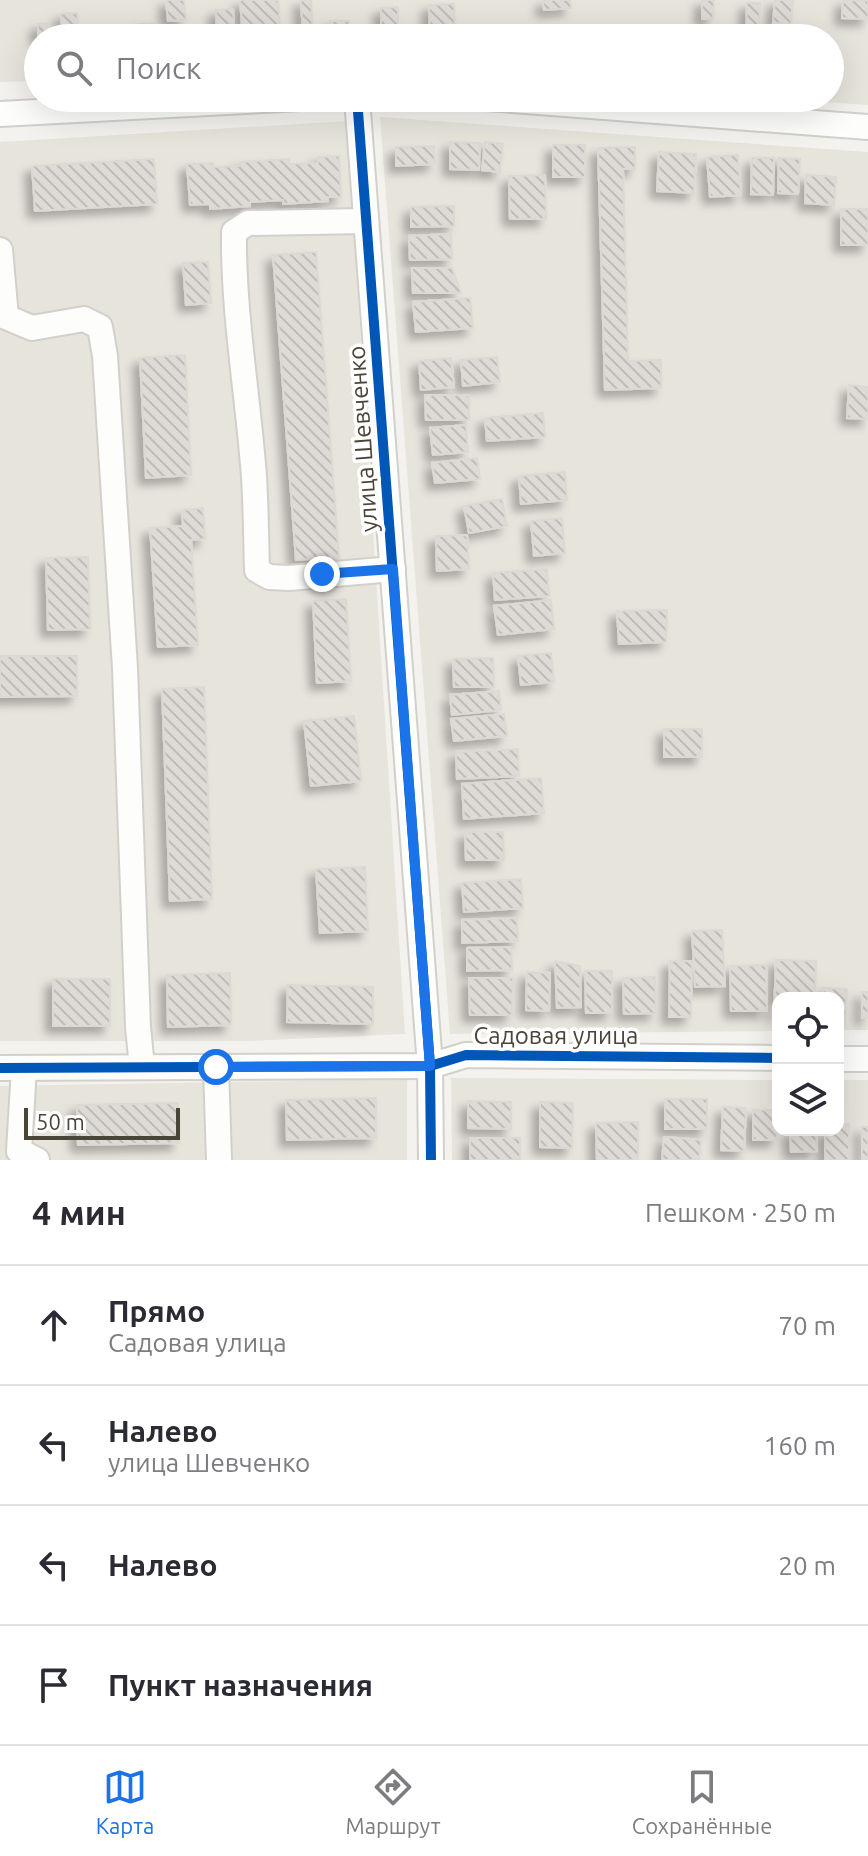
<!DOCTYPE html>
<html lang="ru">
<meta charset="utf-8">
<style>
body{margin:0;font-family:Ubuntu,sans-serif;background:#f2f2f3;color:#2b2b33}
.controls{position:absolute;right:24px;bottom:24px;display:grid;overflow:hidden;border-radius:16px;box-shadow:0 8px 32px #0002}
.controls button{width:72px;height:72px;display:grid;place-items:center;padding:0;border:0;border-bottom:2px solid #e1e1e2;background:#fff;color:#2b2b33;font:40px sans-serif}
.scale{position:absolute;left:24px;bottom:20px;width:156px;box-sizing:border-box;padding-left:8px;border:4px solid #4b4439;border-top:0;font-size:22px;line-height:28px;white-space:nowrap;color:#4b4439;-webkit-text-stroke:6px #fff;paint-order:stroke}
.stop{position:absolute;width:24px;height:24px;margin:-18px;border:6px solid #1a73e8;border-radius:50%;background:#fff}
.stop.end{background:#1a73e8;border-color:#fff;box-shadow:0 2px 8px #0008}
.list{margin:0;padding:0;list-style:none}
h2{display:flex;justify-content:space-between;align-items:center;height:104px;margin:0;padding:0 32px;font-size:34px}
h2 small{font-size:26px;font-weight:400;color:#7c7c81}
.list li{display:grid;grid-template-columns:52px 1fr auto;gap:24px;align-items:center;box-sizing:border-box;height:120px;padding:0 32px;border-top:2px solid #e1e1e2}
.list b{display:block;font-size:30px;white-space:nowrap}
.list p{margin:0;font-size:26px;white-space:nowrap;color:#7c7c81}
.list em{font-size:26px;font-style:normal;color:#7c7c81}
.icon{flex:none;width:44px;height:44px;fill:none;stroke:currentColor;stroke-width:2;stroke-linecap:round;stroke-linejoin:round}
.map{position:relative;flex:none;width:868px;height:1160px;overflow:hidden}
.search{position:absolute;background:#fff;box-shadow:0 8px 32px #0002;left:24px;right:24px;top:24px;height:88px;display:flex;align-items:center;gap:20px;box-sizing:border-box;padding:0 28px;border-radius:44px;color:#7c7c81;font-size:30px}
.sheet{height:584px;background:#fff}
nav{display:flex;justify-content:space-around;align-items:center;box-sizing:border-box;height:112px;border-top:2px solid #e1e1e2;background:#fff;font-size:22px;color:#7c7c81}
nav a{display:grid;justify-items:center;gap:4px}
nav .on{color:#1a73e8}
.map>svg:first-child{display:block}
.residential{fill:#e7e4dc}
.building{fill:url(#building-back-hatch);stroke:#dcd9d4;stroke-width:2;filter:url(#shadow)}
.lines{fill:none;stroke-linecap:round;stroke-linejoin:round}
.minor-casing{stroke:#d2d0cb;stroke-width:28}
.minor{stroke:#fdfdfc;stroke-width:24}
.cycleway-casing{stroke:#fff;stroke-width:15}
.cycleway{stroke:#0057b8;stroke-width:10}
.route{stroke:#1a73e8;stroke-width:10}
.labels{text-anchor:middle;stroke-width:7;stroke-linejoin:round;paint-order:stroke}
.street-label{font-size:24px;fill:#4b4439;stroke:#fff}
</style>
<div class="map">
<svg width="868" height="1160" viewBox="0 0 868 1160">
<defs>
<pattern id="building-back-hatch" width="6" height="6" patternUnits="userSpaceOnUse" patternTransform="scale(2)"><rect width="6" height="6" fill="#dedbd6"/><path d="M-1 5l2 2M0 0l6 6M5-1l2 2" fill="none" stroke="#c0bdb8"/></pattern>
<filter id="shadow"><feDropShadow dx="-7" dy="7" stdDeviation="4" flood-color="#0004"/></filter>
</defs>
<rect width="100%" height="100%" fill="#f4f2ee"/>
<g class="residential">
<path d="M0,0H868V105L764,98H830V38H38V81L0,82Z"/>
<path d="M380,117L868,152V1030H838V998H778V1031L450,1034Z"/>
<path d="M347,121L405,1034L250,1041H0V142Z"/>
<path d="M451,1078L778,1080V1130H838V1080H868V1160H452Z"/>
<path d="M407,1079V1160H0V1086Z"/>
</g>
<g class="building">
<path d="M166,0H184L186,20L168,21Z"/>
<path d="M240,0H278L281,38H243Z"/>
<path d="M301,0H311L313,34L303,35Z"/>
<path d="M543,0H570L571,8L544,10Z"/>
<path d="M702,0H714L713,19H702Z"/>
<path d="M775,0H793L791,24L773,23Z"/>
<path d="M843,0L868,1V19L842,18Z"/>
<path d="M747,3H760L759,38H746Z"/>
<path d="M454,4L455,33H430L429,5Z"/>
<path d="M398,7V38H381V8Z"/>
<path d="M233,9L235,38H217L216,10Z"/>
<path d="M77,13L79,38H63L61,14Z"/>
<rect x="330" y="21" width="19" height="17"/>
<path d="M48,23L49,38H38V24Z"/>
<path d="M155,23V38H140L139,24Z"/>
<rect x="525" y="28" width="14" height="10"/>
<path d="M559,30H579V38H560Z"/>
<path d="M450,142L480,143L479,170L450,169Z"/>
<path d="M485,142L503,144L500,172L482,170Z"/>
<rect x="553" y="145" width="32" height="32"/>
<path d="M434,146L435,164L396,166V147Z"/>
<path d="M635,147V169H623L628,361L661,360V388L605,390L598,148Z"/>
<path d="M659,152L696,154L694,193L657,191Z"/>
<path d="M738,155L741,195L710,197L707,157Z"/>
<path d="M339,156L341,197H328V201L283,204V200L250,202V206L210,209V204L190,205L187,164L213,163V167L241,166V162L289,159V164L318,163V157Z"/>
<path d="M752,158H774L773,195L751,194Z"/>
<path d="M779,158L800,159L798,194L778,193Z"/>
<path d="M154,159L157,204L35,211L32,166Z"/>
<path d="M545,175L546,219H510L509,176Z"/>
<path d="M806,175L836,177L834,205L805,203Z"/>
<path d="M454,206V226L411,227V207Z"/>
<rect x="841" y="209" width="27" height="36"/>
<path d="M451,234L452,259L410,260L409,236Z"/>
<path d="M316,252L339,557L296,560L273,255Z"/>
<path d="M208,262L211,303L186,305L183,263Z"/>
<path d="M412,268H452L461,293H413Z"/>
<path d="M470,298L473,328L416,332L413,302Z"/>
<path d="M185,355L191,475L146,478L140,358Z"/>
<path d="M497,357L500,382L463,386L461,360Z"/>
<path d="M451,358L454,387L421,390L419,361Z"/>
<path d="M849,385L868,387V419L847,418Z"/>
<path d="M425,395H469V420H426Z"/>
<path d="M543,413L545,437L487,441L485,418Z"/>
<path d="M466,425L468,452L433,455L430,428Z"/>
<path d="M477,458L480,479L435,483L432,463Z"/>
<path d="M565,472L567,500L521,504L519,476Z"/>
<path d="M502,499L507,526L469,533L464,506Z"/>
<path d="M203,508L205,539L191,540L198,645L158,647L150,528L183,526L182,510Z"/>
<path d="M562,518L565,553L534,556L531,521Z"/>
<path d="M467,535L469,569L437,571L436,536Z"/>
<path d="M88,557L90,629L48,630L46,558Z"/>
<path d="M547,569L549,596L495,600L493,573Z"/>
<path d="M346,599L351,681L317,683L313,601Z"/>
<path d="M551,600L554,629L498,635L494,606Z"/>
<path d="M667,610L666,642L619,644L617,611Z"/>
<path d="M551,653L554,682L521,685L518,656Z"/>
<path d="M0,656H77V696L0,697Z"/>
<path d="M493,658L494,687H454L453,659Z"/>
<path d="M204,687L212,899L170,901L162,689Z"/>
<path d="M499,691L501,710L452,715L450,695Z"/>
<path d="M504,714L507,736L454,741L451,719Z"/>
<path d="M354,716L361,781L311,786L304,721Z"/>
<rect x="664" y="729" width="38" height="28"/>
<path d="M518,749L519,776L457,779L456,752Z"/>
<path d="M541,778L544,813L464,819L462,784Z"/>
<path d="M465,832H503L504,860H466Z"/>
<path d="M365,867L368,931L320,933L316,869Z"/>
<path d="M521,879L523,908L464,912L462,883Z"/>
<path d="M517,918L518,941L462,943V920Z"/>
<path d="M722,930L725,986L695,987L692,931Z"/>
<path d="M511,947L512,970L467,971V948Z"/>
<path d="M776,960L816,961L815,998H778V1014H774Z"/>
<path d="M555,961L580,966L581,1007L557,1008Z"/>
<path d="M670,961H692L691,1017H669Z"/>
<path d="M766,965L767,1011H731L730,966Z"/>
<path d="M585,971H612V1013H586Z"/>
<path d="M527,972L550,973L549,1011L526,1010Z"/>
<path d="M230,973L231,1025L168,1027L167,975Z"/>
<path d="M655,977L656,1013L624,1014L623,978Z"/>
<path d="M469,978H513L512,1015H470Z"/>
<rect x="53" y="979" width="57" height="47"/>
<path d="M288,985L373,987V1024L287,1022Z"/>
<path d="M823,988L847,989L845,1024L838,1023V998H823Z"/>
<rect x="862" y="992" width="6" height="26"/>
<path d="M376,1098V1138L287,1140L286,1100Z"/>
<rect x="665" y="1099" width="42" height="30"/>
<path d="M468,1101L511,1102V1129L468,1128Z"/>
<path d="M540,1102L573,1103L572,1148L540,1147Z"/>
<path d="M178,1103L179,1143L78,1145L77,1105Z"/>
<path d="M723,1107L746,1108L744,1151L721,1150Z"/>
<path d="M753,1110H776L777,1140H753Z"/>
<path d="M638,1122V1160H597L596,1123Z"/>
<path d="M838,1123L849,1124V1160H825V1130H838Z"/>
<rect x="862" y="1127" width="6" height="33"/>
<path d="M790,1130H816L817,1151L791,1152Z"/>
<path d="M664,1137L701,1140L699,1160H662Z"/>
<rect x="470" y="1138" width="50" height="22"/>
</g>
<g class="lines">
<defs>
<g id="minor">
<path d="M357,98L430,1066L431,1160"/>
<path d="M486,98L868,127"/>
<path d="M0,114L301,98"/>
<path d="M366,221L248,223L234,232C233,314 248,395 254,477C256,508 256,539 257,570L269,577L289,578L393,569"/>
<path d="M0,250L6,317L32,328L84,319L100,327L105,356L125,668L138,1027L142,1067"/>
<path d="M838,1059H868"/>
<path d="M216,1067L219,1160"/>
<path d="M0,1068L430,1066L466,1055L778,1058"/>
<path d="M24,1068L19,1151L37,1160"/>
</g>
</defs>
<use href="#minor" class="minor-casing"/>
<use href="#minor" class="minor"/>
<defs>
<g id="cycleway">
<path d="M357,98L430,1066L431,1160"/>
<path d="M0,1068L430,1066L466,1055L778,1058"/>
</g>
</defs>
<use href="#cycleway" class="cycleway-casing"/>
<use href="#cycleway" class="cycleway"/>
</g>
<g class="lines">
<path class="route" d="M216,1067L430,1066L393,569L322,574"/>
</g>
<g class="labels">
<g class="street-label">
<text transform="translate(363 439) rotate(-94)" y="8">улица Шевченко</text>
<text x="556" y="1044">Садовая улица</text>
</g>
</g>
</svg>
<div class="controls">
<button><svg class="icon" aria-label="locate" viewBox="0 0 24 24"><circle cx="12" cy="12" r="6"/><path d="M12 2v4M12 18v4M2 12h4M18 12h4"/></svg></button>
<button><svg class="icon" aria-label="layers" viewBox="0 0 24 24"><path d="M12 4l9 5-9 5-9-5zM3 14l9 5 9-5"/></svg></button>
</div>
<div class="scale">50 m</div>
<div class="stop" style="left:216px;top:1067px"></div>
<div class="stop end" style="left:322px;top:574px"></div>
<div class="search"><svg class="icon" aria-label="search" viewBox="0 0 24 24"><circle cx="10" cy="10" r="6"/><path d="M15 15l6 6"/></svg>Поиск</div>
</div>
<section class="sheet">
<h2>4 мин<small>Пешком · 250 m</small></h2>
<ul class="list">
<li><svg class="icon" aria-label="ahead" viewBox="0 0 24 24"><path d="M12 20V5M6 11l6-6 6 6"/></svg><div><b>Прямо</b><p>Садовая улица</p></div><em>70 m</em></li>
<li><svg class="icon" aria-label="left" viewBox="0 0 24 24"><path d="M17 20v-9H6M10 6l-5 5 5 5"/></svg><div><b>Налево</b><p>улица Шевченко</p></div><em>160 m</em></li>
<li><svg class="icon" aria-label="left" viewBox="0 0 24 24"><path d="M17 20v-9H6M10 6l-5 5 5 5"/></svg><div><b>Налево</b></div><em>20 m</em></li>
<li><svg class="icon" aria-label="arrive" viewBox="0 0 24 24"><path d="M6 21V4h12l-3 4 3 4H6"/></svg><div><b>Пункт назначения</b></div></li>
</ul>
</section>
<nav>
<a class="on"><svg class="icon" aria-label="map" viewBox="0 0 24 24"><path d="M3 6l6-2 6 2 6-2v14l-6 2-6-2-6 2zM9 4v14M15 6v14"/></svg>Карта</a>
<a><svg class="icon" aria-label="directions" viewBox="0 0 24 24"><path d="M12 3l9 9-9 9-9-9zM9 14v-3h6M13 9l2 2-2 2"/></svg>Маршрут</a>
<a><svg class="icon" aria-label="saved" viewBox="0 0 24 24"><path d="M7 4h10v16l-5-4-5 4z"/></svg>Сохранённые</a>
</nav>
